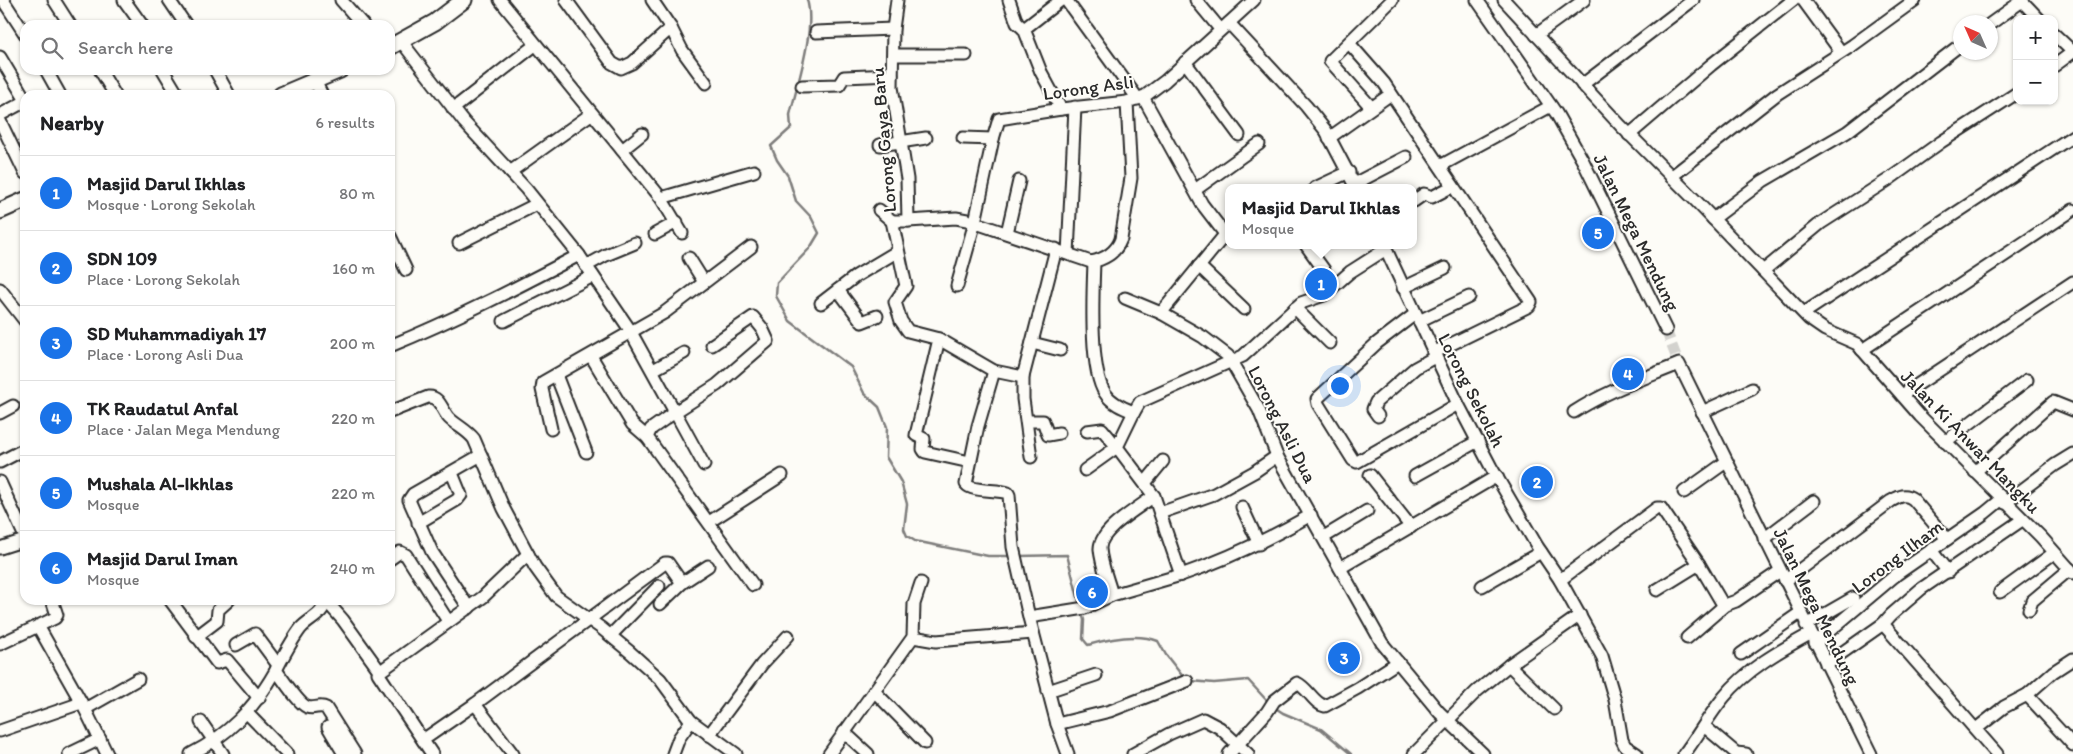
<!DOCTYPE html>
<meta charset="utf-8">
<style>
body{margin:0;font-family:Itim,sans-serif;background:#f6f6f6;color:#202124}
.controls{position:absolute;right:15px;top:15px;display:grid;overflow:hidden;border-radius:10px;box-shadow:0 1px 4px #0004}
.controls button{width:45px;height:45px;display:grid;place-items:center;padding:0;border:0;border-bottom:1px solid #e0e0e0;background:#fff;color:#202124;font:25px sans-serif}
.compass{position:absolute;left:1953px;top:15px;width:45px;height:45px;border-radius:50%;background:#fff;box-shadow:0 1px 4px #0004;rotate:315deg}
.you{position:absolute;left:1339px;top:385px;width:18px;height:18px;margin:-12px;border:4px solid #fff;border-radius:50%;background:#1a73e8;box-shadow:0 0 0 8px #1a73e833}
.badge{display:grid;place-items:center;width:32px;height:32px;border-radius:50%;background:#1a73e8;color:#fff;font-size:16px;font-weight:700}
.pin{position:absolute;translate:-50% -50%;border:2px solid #fff;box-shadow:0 1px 5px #0006}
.popup{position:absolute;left:1225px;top:184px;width:192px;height:65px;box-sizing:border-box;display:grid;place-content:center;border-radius:10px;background:#fff;filter:drop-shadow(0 1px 4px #0005);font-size:16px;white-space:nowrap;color:#757577}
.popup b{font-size:19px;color:#202124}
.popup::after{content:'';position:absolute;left:50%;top:100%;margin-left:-10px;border:10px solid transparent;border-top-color:#fff}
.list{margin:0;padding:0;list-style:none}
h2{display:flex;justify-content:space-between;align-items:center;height:65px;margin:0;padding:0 20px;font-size:21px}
h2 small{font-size:16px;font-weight:400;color:#757577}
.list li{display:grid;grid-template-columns:32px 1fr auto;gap:15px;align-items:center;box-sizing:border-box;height:75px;padding:0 20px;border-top:1px solid #e0e0e0}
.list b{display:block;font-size:19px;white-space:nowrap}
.list p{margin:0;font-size:16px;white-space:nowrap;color:#757577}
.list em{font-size:16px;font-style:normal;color:#757577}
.icon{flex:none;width:28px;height:28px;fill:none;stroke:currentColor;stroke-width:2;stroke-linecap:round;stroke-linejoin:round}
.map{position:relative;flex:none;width:2073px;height:754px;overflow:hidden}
.search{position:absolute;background:#fff;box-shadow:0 1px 4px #0004;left:20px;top:20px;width:375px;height:55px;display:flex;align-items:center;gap:12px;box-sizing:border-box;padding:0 18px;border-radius:15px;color:#757577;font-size:19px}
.panel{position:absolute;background:#fff;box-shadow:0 1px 4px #0004;left:20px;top:90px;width:375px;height:515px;border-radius:15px}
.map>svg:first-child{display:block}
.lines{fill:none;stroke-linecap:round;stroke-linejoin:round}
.stream{stroke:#7e7d7b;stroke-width:2.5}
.minor-tunnel{stroke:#d3d2ce;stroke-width:11;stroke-dasharray:11 5.5;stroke-linecap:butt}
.minor-casing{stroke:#2b2b2b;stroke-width:15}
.major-casing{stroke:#2b2b2b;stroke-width:19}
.minor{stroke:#fdfcf7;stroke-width:11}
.major{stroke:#fdfcf7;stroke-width:15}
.labels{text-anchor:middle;stroke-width:4;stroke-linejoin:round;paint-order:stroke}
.street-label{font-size:19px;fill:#2b2b2b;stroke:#fdfcf7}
</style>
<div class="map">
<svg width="2073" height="754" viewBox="0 0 2073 754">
<rect width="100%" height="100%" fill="#fdfcf7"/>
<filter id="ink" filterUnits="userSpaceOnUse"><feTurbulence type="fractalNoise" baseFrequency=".02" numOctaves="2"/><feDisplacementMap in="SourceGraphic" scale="10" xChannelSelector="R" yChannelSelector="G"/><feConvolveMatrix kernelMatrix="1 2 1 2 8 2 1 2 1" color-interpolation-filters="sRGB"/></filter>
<g filter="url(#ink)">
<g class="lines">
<g class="stream">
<path d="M807,0C816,29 797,85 790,115L791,128L771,146L777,160L788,176L796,201L811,217L819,233L810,248L777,283L776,296L790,321L851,367L864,393L879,407L887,427L886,457L901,482L907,504L904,529L907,536L915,541L988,556H1011"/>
<path d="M1019,556L1067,555L1080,605"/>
<path d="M1082,613L1084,620L1083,639L1088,645C1108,639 1138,633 1158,641L1166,655L1184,678"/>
<path d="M1191,681L1214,683L1248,680L1270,704"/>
<path d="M1274,707L1283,713L1321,729L1351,754"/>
</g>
<path class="minor-tunnel" d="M1666,330L1679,364"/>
<defs>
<g id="minor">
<path d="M3,0L25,34"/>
<path d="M54,0L70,25"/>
<path d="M124,0L142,25"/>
<path d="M169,0L186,25"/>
<path d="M341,0L363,25"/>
<path d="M500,0L661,198L682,233"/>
<path d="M566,0L612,63L621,68L632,63L671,28L682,50L706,83"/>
<path d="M652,0L671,28"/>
<path d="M897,0L893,29L892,87L907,179L908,221H892L906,286L895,302L901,321L908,331L939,339L994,371L1023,377L1056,249"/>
<path d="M1009,0L1017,23L1024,29L1061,0"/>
<path d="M1066,0L1138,99"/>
<path d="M1196,0L1220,29"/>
<path d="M1477,0L1556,113L1583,161L1666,330"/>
<path d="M1504,0L1621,126L1696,201L1809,319L1825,330L1857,344L1920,416L2041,537L2073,573"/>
<path d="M1803,0L1841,52"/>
<path d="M2021,0L2039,19"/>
<path d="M1229,23L1306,106L1326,131L1356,188"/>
<path d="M1990,24L2022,1"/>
<path d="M1024,29L1041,72L1061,109"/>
<path d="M816,32L893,29"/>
<path d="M2054,34L2073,52"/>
<path d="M1536,35L1584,0"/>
<path d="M401,41L464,122L526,189L579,255L628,327L675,412L651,429L647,437L753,585"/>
<path d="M1349,43L1384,83L1531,302L1529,306L1433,353"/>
<path d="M893,55H966"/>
<path d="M0,57L25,99L24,102L0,115"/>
<path d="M1185,62L1239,135"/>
<path d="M2054,66L2073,52"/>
<path d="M46,70L60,95"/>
<path d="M100,70L115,95"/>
<path d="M163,70L178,95"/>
<path d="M215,70L229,95"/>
<path d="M315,81L322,95"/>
<path d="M1582,85L1693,0"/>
<path d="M802,86L839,85L844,77L892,75"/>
<path d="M1143,97L1202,204L1225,234"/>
<path d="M1371,107L1330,61L1392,0"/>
<path d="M453,109L535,45"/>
<path d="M0,121L25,173"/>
<path d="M1629,135L1711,65L1793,0"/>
<path d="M963,138L993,139"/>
<path d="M1329,138L1391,94"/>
<path d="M880,145L926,138"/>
<path d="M622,150L642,134"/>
<path d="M1440,166L1551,106"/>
<path d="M510,172L591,114"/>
<path d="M1671,177L1777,94L1853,45L1915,0"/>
<path d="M1354,184L1406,157"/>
<path d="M1315,188L1349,172"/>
<path d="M1195,190L1259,144"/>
<path d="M661,198L754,171"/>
<path d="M1414,201L1424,194L1432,197L1453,186"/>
<path d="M879,210L892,221"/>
<path d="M1713,219L1763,181L1847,132L1960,45"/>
<path d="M908,221L956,218L967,220L1091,262C1105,259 1116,253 1121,239L1131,178L1127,102"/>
<path d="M1228,231L1161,313L1203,337L1228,356L1259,410L1277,456L1382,643L1439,712L1483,754"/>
<path d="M1007,233L1019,181"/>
<path d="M655,234L677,222"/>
<path d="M390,236L406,270"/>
<path d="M459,243L537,204"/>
<path d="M1306,245L1324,270"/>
<path d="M1384,245L1458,404L1491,467L1537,546L1560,580L1602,656L1615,700L1622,740L1625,746L1637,754"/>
<path d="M1068,254L1075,107"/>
<path d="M689,258L704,282"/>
<path d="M1094,262C1093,291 1089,370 1105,393C1111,403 1123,408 1134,412"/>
<path d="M586,266L606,255L635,243"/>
<path d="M1199,266L1244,309"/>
<path d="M1763,271L1821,223L1888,180L1941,142L2017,93"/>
<path d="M957,286L975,222L993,139L999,119L1061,109L1127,102L1145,96L1165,81L1254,0"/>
<path d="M1403,288L1445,268"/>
<path d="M0,289L25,321"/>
<path d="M838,290L862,322L877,316"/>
<path d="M1125,298L1161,313"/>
<path d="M821,303L856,276L898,251"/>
<path d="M1295,308L1330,343"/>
<path d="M1804,313L2073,136"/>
<path d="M1415,314L1377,343L1319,397L1317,399L1318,404L1353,460L1357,462L1458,404"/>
<path d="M504,321L593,276"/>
<path d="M1419,321L1469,297"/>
<path d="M939,339L916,435L924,439L923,449L925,452L970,462"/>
<path d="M1032,343L1060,350"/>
<path d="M390,346C456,319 516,288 579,255"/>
<path d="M1862,350L2073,210"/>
<path d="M591,356L632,424L647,437"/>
<path d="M653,370L684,353"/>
<path d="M994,371L978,426L966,484C972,492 997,489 1008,493L1009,495L1013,547L1029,617L1085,608L1112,595L1181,575"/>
<path d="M556,375L586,452"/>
<path d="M1023,377V399L1031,457"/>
<path d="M1902,395L2073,282"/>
<path d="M390,412L428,397C440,396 442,411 449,418C457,426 467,430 474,439L504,509L535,567L556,596L601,628L630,652L660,679L691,721L736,754"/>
<path d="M1574,412C1606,391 1643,379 1679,364L1871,754"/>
<path d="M1702,412L1752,389"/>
<path d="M0,413L13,406"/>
<path d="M1378,416L1373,409L1376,402L1415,368L1435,357"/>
<path d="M1027,421H1043L1048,435L1059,433"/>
<path d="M551,429L542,389L543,382L664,313L751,247"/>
<path d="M1945,442L2027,380"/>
<path d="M0,462L21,451"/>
<path d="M704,465L675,412L717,385L768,341L762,328L753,317L712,345"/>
<path d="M1085,470L1117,447L1102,429L1087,431"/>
<path d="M1975,472L2053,402L2073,410"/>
<path d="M1370,475L1411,527"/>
<path d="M1415,476L1478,441"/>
<path d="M0,482L25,537"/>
<path d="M1145,483L1163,461"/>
<path d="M1684,492L1726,462"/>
<path d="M2005,503L2055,465L2073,454"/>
<path d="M1242,507L1259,544"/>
<path d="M1160,513L1214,494L1254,472L1277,456"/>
<path d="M1311,515C1269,539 1227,559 1181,575L1154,496L1117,447L1134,412L1140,402L1243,356L1301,303L1324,295L1350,272L1386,249"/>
<path d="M709,522L782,475"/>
<path d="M418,523L457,500L461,495L452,473"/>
<path d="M1324,537L1367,511"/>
<path d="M1764,539L1814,501"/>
<path d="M0,548L25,540"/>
<path d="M1931,550L1948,572"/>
<path d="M390,559L400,552L406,555L448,621"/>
<path d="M1340,568L1497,476"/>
<path d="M1560,580L1657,508H1661L1699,564L1722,603L1725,605L1736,601L1780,571"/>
<path d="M1785,581L1891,501C1900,496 1905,493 1913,499L1947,539"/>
<path d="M1482,586L1541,552"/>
<path d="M1657,590L1699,564"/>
<path d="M2000,592L2054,553"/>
<path d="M1112,595C1108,580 1101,564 1100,549C1099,530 1140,507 1154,496"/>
<path d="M170,600L217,663L227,660L259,698"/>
<path d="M328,603L343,620L379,670"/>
<path d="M660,604L682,583"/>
<path d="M469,608L432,552L409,500L413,494L481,455"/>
<path d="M2029,610L2032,601L2070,569"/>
<path d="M1029,617L1057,724L1068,754"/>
<path d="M1883,624L1997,754"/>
<path d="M1806,625L1853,598"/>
<path d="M38,626L85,709L107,754"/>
<path d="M611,635L659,586"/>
<path d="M196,637L217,621L218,610L229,600"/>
<path d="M913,637L936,641L1033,633"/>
<path d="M1687,638L1725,605"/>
<path d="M1815,643L1897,574L1985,513L2002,499"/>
<path d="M0,644L55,618L57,615L52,600"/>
<path d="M236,645L255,634L278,665"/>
<path d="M1741,654L1800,613"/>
<path d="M1826,664L1883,624L1891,615L1921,589L2022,520"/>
<path d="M1509,665L1554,709"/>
<path d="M276,670C282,678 299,704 307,707C314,710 319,704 326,708L355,754"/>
<path d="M874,691L925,743"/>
<path d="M1048,691L1096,675"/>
<path d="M2027,695L2073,745"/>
<path d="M475,704L513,754"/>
<path d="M85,709L138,679"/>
<path d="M247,713L287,754"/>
<path d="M201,722L223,754"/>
<path d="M1057,724L1110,711L1187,681"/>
<path d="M1704,726L1736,753L1746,754"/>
<path d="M328,727L344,754"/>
<path d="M1976,729L2004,707L2027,695L2053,672L2073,659"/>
<path d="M0,731L81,703"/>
<path d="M844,732L868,754"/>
<path d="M709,735L762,664L788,636"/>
<path d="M423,740L475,704L665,563H668L682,583L708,566"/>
<path d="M69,754L100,739"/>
<path d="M191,754C228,735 254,709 275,672C283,657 291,641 301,628C309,619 325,614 325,600"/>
<path d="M432,754L378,673L483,597L528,554"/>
<path d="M673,754L679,738L691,721"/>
<path d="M829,754L913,637L914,604L921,583"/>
<path d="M1133,754L1169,734L1203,719L1220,728L1248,754"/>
<path d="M1229,754L1267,712L1274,701L1297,683C1308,688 1314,704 1325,706L1358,688L1398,662"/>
<path d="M1414,754L1477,691L1509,665L1580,615"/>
<path d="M1684,754C1698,736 1709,715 1724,697C1747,669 1779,651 1810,634"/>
</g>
<g id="major">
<path d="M390,47L435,22L464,0"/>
<path d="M281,95L340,70"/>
<path d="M0,211L25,200"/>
</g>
</defs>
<use href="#minor" class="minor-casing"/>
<use href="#major" class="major-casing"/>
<use href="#minor" class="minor"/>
<use href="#major" class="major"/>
</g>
</g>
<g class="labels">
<g class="street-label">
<text transform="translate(1088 87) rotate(-8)" y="7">Lorong Asli</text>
<text transform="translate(883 140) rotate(-95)" y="7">Lorong Gaya Baru</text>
<text transform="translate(1637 232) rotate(64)" y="7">Jalan Mega Mendung</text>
<text transform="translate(1472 390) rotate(63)" y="7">Lorong Sekolah</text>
<text transform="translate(1283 424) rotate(63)" y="7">Lorong Asli Dua</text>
<text transform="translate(1971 441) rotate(46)" y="7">Jalan Ki Anwar Mangku</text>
<text transform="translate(1897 556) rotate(-37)" y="7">Lorong Ilham</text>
<text transform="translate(1817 606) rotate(64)" y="7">Jalan Mega Mendung</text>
</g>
</g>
</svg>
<div class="controls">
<button>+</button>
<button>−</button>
</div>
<svg class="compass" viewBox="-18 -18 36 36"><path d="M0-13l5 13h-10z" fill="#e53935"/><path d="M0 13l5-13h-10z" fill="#757577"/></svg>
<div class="you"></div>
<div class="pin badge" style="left:1321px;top:284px">1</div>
<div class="popup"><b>Masjid Darul Ikhlas</b>Mosque</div>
<div class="pin badge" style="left:1537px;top:482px">2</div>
<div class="pin badge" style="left:1344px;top:658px">3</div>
<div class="pin badge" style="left:1628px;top:374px">4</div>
<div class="pin badge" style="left:1598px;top:233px">5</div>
<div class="pin badge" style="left:1092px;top:592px">6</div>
<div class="search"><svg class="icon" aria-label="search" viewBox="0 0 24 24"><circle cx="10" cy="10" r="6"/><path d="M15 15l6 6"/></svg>Search here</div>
<section class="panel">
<h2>Nearby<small>6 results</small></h2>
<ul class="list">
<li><span class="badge">1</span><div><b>Masjid Darul Ikhlas</b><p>Mosque · Lorong Sekolah</p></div><em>80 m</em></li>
<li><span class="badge">2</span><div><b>SDN 109</b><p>Place · Lorong Sekolah</p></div><em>160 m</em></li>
<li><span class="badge">3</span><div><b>SD Muhammadiyah 17</b><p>Place · Lorong Asli Dua</p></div><em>200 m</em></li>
<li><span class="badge">4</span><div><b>TK Raudatul Anfal</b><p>Place · Jalan Mega Mendung</p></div><em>220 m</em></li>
<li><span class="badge">5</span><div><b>Mushala Al-Ikhlas</b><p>Mosque</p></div><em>220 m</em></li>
<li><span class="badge">6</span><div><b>Masjid Darul Iman</b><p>Mosque</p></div><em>240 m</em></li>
</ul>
</section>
</div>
